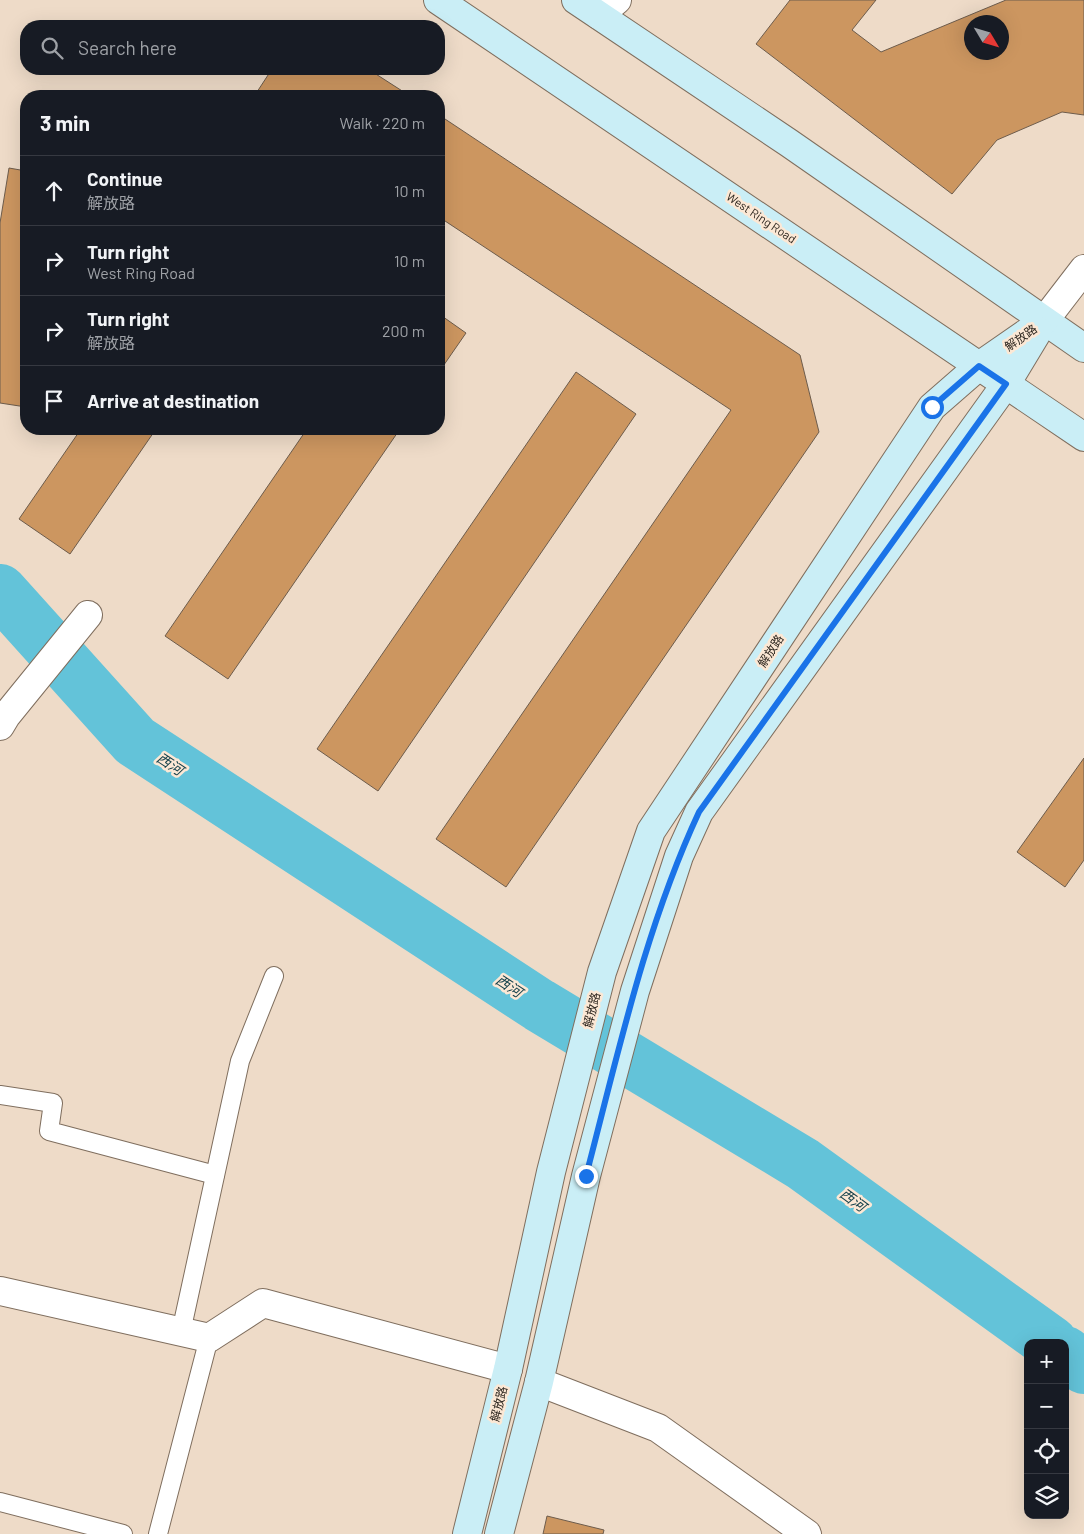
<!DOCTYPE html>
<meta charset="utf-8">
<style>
body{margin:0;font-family:Barlow,"Noto Sans SC",sans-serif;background:#242831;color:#f1f3f6}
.controls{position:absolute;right:15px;bottom:15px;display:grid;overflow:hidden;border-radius:10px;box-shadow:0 5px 20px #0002}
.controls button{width:45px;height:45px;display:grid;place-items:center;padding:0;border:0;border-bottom:1px solid #363941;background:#171b24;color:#f1f3f6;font:25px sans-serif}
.compass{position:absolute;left:964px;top:15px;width:45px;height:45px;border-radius:50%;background:#171b24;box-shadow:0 5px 20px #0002;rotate:128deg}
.stop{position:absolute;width:15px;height:15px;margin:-11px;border:4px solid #1a73e8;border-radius:50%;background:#fff}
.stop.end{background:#1a73e8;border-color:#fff;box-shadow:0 1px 5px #0008}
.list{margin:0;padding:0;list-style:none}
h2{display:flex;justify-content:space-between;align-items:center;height:65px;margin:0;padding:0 20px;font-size:21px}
h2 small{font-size:16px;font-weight:400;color:#9ea1a6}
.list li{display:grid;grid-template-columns:32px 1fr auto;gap:15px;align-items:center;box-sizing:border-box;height:70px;padding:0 20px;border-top:1px solid #363941}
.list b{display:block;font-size:19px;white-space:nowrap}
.list p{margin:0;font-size:16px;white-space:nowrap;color:#9ea1a6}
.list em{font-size:16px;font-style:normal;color:#9ea1a6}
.icon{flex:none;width:28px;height:28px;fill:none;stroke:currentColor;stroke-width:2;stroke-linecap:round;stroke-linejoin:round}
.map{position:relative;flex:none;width:1084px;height:1534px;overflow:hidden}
.search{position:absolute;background:#171b24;box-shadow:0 5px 20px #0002;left:20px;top:20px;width:425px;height:55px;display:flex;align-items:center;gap:12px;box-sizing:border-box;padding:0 18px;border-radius:20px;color:#9ea1a6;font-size:19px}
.panel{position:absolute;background:#171b24;box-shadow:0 5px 20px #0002;left:20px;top:90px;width:425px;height:345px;border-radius:20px}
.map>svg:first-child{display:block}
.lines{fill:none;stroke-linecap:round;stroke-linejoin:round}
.river{stroke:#63c3d9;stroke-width:54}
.building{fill:#cc9660;stroke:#6d5c4c;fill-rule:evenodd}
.lane-casing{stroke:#7f6e5e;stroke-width:20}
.street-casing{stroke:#7f6e5e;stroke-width:30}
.secondary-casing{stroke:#7f6e5e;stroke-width:30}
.lane{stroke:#fff;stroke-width:18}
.street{stroke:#fff;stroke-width:28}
.secondary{stroke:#caeef6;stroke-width:28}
.route{stroke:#1a73e8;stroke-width:6}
.labels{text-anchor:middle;stroke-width:5;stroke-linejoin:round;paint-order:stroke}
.street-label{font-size:12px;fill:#2c251e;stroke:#fce8d5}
.water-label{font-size:14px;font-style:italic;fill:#15414b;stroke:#fce8d5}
</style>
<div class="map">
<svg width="1084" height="1534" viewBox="0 0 1084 1534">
<rect width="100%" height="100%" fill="#eedbc8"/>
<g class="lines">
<g class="river">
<path d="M0,591L135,741L539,1005L803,1164L1051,1343"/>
<path d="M1065,1353L1084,1367"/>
</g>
</g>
<g class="building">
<path d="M790,0H876L852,30L881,52L1006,0H1084V115L1062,112L997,140L952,194L756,44ZM972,22H1002V52H972Z"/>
<path d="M272,69H368L410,96H257L255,95Z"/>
<path d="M439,115L800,355L819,432L506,887L436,839L731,410L439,217Z"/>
<path d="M9,168L26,171V407L0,403V223Z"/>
<path d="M439,314L466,333L439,372Z"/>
<path d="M576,372L636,414L378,791L317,749Z"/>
<path d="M81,429H156L70,554L19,519Z"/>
<path d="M307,429H400L228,679L165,636Z"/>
<path d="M1084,758V860L1065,887L1017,852Z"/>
<path d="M547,1516L604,1530L603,1534H543Z"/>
</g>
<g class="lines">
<defs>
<g id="lane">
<path d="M0,1095L53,1103L49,1131L215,1175"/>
<path d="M181,1332L240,1061L274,976"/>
<path d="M0,1502L123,1534"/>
<path d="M158,1534L209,1338"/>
</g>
<g id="street">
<path d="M599,15L617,0"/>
<path d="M1044,321L1084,269"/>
<path d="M0,726L6,716L88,615"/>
<path d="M0,1291L209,1338L263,1303L508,1369"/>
<path d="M539,1382L658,1428L807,1534"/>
</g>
<g id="secondary">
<path d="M438,0L1084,437"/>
<path d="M576,0L789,143L1084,348"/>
<path d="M467,1534L508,1369L551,1172L602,972L651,831L932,407L979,366L1044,321"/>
<path d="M499,1534L539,1382L586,1176L635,991L679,856L699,812L1006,384L1038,331"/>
</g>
</defs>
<use href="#lane" class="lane-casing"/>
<use href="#street" class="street-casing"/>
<use href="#secondary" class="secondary-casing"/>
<use href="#lane" class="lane"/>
<use href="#street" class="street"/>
<use href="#secondary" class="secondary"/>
</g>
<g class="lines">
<path class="route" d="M586,1176C618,1054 645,928 699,812L1006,384L979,366L932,407"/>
</g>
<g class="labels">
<g class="street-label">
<text transform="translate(761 218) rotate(34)" y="4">West Ring Road</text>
<text transform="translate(1021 338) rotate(-35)" y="4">解放路</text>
<text transform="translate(771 651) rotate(-57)" y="4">解放路</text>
<text transform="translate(592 1010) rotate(-76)" y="4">解放路</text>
<text transform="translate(499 1404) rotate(-76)" y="4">解放路</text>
</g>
<g class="water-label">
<text transform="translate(170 764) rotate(33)" y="5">西河</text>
<text transform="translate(509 986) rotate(33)" y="5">西河</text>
<text transform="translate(853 1200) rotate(36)" y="5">西河</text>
</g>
</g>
</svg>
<div class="controls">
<button>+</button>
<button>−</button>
<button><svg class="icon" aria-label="locate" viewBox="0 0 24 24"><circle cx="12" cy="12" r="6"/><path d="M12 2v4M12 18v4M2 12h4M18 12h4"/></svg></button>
<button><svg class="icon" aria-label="layers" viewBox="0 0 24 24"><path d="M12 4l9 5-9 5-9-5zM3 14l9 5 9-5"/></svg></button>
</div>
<svg class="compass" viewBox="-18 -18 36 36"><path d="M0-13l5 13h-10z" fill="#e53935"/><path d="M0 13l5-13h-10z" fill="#9ea1a6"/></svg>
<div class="stop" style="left:932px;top:407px"></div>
<div class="stop end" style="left:586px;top:1176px"></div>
<div class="search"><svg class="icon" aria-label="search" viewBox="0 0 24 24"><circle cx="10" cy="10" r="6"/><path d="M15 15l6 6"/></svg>Search here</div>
<section class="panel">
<h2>3 min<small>Walk · 220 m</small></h2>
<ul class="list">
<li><svg class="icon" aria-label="ahead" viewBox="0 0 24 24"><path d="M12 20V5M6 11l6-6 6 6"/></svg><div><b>Continue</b><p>解放路</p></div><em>10 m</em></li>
<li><svg class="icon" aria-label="right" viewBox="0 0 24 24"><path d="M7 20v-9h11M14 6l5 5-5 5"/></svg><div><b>Turn right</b><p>West Ring Road</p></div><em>10 m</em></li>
<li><svg class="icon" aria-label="right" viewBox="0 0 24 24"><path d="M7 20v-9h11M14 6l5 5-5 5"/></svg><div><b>Turn right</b><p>解放路</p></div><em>200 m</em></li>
<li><svg class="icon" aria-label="arrive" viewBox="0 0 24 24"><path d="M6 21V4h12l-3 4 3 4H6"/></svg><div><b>Arrive at destination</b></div></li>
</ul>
</section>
</div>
